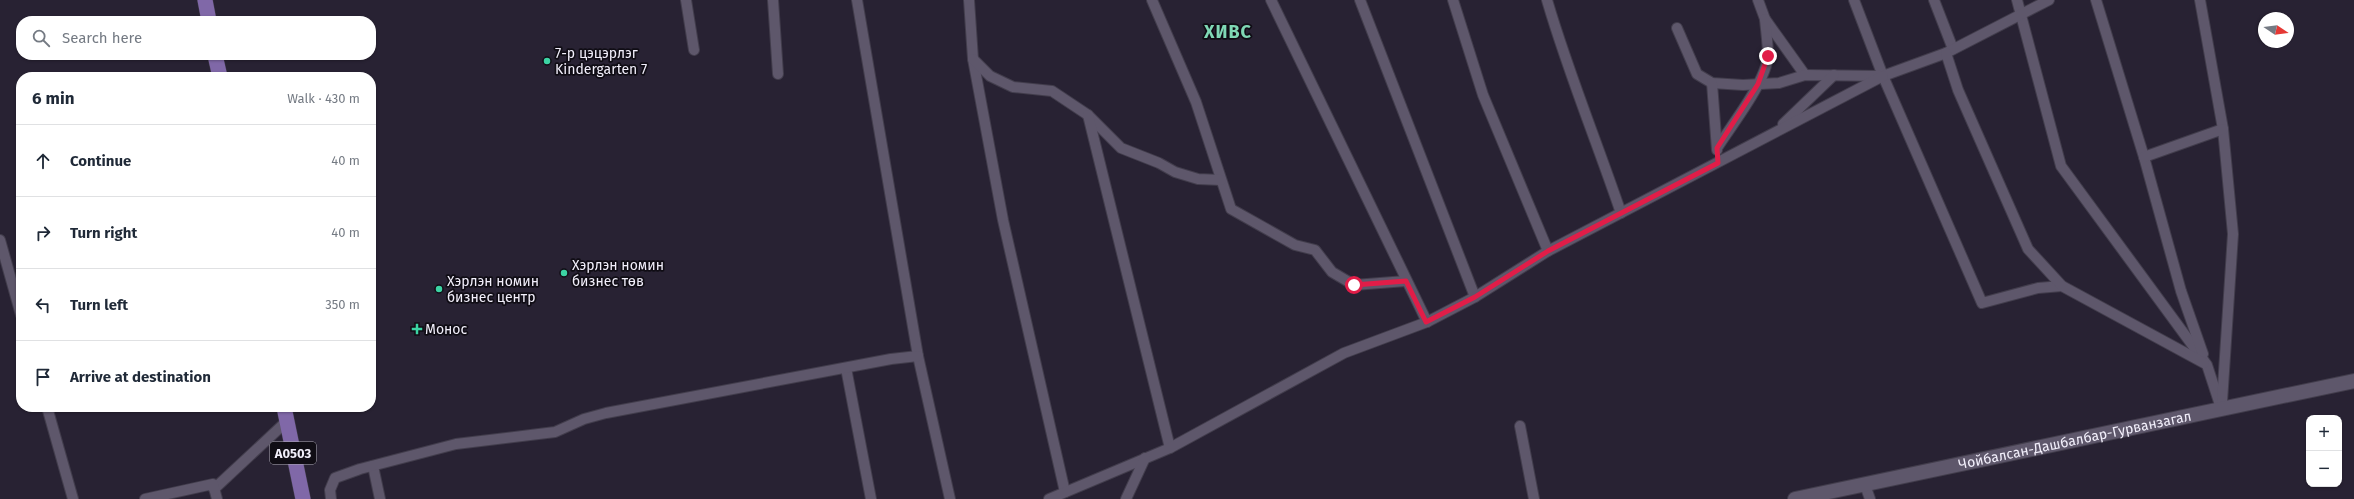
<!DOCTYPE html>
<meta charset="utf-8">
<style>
body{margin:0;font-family:"Fira Sans",sans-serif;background:#f6f6f7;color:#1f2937}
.controls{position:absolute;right:12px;bottom:12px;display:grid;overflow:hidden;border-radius:8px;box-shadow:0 1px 3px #0004}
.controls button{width:36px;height:36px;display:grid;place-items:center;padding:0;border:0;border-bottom:1px solid #e0e1e3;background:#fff;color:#1f2937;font:20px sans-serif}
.compass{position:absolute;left:2258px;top:12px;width:36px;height:36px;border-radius:50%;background:#fff;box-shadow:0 1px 3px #0004;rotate:103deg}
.stop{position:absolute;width:12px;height:12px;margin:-9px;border:3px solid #e11d48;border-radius:50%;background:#fff}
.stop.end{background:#e11d48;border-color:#fff;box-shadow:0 1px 4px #0008}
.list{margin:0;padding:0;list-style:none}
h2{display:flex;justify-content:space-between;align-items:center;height:52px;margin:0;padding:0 16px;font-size:17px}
h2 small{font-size:13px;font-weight:400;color:#747a83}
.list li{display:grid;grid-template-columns:26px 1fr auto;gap:12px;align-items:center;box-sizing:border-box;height:72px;padding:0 16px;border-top:1px solid #e0e1e3}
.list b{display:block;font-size:15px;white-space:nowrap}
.list em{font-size:13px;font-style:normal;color:#747a83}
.icon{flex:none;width:22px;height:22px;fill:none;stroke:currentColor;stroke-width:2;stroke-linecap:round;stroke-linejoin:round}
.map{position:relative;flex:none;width:2354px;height:499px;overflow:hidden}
.search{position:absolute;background:#fff;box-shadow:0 1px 3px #0004;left:16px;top:16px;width:360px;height:44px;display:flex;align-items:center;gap:10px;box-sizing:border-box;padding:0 14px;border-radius:16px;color:#747a83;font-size:15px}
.panel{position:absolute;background:#fff;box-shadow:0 1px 3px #0004;left:16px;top:72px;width:360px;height:340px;border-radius:16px}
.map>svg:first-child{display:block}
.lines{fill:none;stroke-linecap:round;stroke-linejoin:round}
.street-casing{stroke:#423d4c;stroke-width:12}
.secondary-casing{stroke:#423d4c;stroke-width:16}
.primary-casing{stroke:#423d4c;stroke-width:16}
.street{stroke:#5e576b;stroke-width:10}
.secondary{stroke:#5e576b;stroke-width:14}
.primary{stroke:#8068a8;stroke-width:15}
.route{stroke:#e11d48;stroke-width:5}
.poi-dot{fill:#3cd4a4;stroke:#100d15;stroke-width:1.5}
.labels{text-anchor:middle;stroke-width:3.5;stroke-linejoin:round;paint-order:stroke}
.shield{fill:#100d15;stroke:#aeabb6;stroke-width:1}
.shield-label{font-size:13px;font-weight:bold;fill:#f2effb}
.poi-label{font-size:14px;fill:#f2effb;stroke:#100d15;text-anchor:start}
.street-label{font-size:14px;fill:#f2effb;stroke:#100d15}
.district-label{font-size:18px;font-weight:bold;letter-spacing:1px;fill:#7fd8b5;stroke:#100d15}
</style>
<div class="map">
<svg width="2354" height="499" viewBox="0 0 2354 499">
<rect width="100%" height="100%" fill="#282233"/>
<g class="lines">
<defs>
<g id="street">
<path d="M686,0L694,50"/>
<path d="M773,0L778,74"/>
<path d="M857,0L918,356L950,499"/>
<path d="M969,0L973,59L1003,220L1065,492"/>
<path d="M1152,0L1196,102L1231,209L1295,245L1315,250L1332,272L1354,285L1406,281"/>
<path d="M1271,0L1427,322"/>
<path d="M1360,0L1475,297"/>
<path d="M1453,0L1483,95L1548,251"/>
<path d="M1547,0C1568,72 1597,142 1621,213"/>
<path d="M1758,0L1765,19L1805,75"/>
<path d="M1854,0L1883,76L1982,303L2038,288L2062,286"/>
<path d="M1934,0L1953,49"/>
<path d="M2017,0L2061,166L2207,365L2221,408"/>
<path d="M2096,0L2144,157L2181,291L2203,354"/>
<path d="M2200,0L2223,129L2233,234L2222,402"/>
<path d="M1677,28L1697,74L1712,83L1743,85L1779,83L1805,75L1883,76L1946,53L2049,0"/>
<path d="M1946,53L1958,90L2028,249L2062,286L2204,363"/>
<path d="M973,59L990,76L1013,87L1052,91L1088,115L1121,148L1159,163L1175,172L1198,179L1221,180"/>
<path d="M1712,83L1717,150"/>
<path d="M1088,115L1170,448"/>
<path d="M1783,124L1834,75"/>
<path d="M1717,148C1731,126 1766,82 1768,56C1768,44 1766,31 1765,19"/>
<path d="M2144,157L2223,129"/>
<path d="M0,240L21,315"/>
<path d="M846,368L871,499"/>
<path d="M47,407L73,499"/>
<path d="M1520,426L1534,499"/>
<path d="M373,466L380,499"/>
<path d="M1865,485L1870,499"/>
<path d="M214,489L287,421"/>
<path d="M145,499L213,484L217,499"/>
<path d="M331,499L330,490L335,478L360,469L456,444L555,432L584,419L606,413L891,359L918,356"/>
<path d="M1049,499L1170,448L1344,353L1427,322L1475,297L1548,251L1883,76"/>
<path d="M1126,499L1145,458"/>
</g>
<g id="secondary">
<path id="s1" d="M1795,499L2354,381"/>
</g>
<g id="primary">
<path d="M205,0L209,21"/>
<path d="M215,55L220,77"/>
<path d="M284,407L303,499"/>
</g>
</defs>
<use href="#street" class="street-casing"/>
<use href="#secondary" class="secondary-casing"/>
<use href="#primary" class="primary-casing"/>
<use href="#street" class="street"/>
<use href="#secondary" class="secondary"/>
<use href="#primary" class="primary"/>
</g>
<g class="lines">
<path class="route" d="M1354,285L1406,281L1426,322L1475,297L1548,251L1718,163L1717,148L1758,84L1768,56"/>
</g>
<g class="poi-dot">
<circle cx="547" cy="61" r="4"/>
<circle cx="564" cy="273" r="4"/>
<circle cx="439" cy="289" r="4"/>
<path d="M415 323h4v4h4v4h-4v4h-4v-4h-4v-4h4z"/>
</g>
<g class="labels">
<rect class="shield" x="270" y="442" width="46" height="22" rx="3"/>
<g class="shield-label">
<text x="293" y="458">A0503</text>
</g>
<g class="poi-label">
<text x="555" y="58">7-р цэцэрлэг<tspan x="555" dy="16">Kindergarten 7</tspan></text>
<text x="572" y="270">Хэрлэн номин<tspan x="572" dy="16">бизнес төв</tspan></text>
<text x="447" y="286">Хэрлэн номин<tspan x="447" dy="16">бизнес центр</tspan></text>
<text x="425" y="334">Монос</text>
</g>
<g class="street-label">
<text dy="5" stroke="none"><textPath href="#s1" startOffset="286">Чойбалсан-Дашбалбар-Гурванзагал</textPath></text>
</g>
<g class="district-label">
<text x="1228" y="38">ХИВС</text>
</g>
</g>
</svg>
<div class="controls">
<button>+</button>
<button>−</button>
</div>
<svg class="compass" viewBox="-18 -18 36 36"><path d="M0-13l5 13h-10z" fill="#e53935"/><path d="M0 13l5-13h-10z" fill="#747a83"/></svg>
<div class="stop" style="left:1354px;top:285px"></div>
<div class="stop end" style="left:1768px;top:56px"></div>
<div class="search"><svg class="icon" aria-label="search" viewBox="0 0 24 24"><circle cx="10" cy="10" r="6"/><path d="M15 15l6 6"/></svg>Search here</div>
<section class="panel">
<h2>6 min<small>Walk · 430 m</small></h2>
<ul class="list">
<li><svg class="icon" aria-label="ahead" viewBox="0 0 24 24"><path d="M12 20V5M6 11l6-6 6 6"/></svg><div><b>Continue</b></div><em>40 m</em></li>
<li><svg class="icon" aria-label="right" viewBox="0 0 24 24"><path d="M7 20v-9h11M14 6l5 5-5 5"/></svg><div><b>Turn right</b></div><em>40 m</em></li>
<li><svg class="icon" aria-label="left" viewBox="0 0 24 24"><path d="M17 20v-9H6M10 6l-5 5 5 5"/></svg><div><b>Turn left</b></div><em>350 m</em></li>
<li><svg class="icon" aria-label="arrive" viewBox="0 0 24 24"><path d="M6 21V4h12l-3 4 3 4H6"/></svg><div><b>Arrive at destination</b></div></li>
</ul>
</section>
</div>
